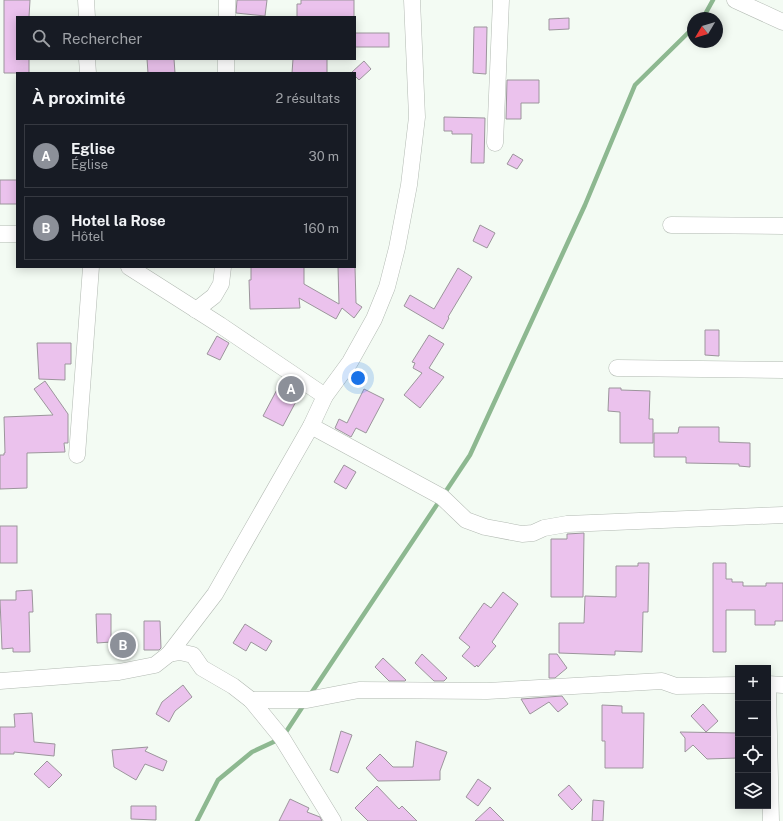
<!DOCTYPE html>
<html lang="fr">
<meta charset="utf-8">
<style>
body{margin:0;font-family:"Public Sans",sans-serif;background:#20242c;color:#f1f3f6}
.controls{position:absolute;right:12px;bottom:12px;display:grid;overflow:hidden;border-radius:0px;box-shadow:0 2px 10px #0003}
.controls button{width:36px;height:36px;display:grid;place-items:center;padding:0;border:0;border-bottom:1px solid #363941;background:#171b24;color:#f1f3f6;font:20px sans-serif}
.compass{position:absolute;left:687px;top:12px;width:36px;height:36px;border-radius:50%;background:#171b24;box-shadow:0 2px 10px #0003;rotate:232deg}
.you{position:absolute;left:358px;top:378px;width:14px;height:14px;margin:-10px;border:3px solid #fff;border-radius:50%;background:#1a73e8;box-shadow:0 0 0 6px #1a73e833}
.badge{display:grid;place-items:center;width:26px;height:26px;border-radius:50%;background:#8c9099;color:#fff;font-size:13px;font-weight:700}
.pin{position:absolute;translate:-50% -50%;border:2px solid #fff;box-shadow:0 1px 4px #0006}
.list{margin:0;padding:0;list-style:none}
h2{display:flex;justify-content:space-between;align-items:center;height:52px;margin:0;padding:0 16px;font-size:17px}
h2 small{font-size:13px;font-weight:400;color:#9ea1a6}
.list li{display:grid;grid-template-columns:26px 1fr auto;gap:12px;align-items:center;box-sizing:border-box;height:64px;margin:0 8px 8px;padding:0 8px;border:1px solid #363941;border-radius:0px}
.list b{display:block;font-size:15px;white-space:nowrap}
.list p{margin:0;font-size:13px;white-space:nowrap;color:#9ea1a6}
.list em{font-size:13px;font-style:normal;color:#9ea1a6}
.icon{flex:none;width:22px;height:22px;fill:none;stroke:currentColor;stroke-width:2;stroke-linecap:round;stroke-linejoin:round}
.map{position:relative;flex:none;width:783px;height:821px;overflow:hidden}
.search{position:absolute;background:#171b24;box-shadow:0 2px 10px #0003;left:16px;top:16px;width:340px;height:44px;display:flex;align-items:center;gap:10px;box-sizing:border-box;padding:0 14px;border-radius:0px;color:#9ea1a6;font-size:15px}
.panel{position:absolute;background:#171b24;box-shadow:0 2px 10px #0003;left:16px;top:72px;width:340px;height:196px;border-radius:0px}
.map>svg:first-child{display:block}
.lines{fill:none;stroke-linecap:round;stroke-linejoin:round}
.stream{stroke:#8db890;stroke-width:4.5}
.building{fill:#ebc2ed;stroke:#9c959c}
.minor-casing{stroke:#b3bab3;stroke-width:17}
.minor{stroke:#fff;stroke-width:16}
</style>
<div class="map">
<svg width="783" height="821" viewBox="0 0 783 821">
<rect width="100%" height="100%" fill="#f3fbf3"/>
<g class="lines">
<g class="stream">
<path d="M703,18L713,0"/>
<path d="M444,494L470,455L585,205L635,85L693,28"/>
<path d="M310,695L440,500"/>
<path d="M197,821L218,780L252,752L282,738L305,703"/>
</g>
</g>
<g class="building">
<path d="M4,0H30L29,17H17V59H29V73H4Z"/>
<path d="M237,0H267L265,16L236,13Z"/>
<path d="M301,0H354V17H297V4H301Z"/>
<path d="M569,18V29L549,30V19Z"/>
<path d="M474,27H487L486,74L473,73Z"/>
<rect x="355" y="33" width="34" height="14"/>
<path d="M147,59H174L175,73H148Z"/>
<path d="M293,59H327V73H292Z"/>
<path d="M364,61L371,69L359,80L355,76V73L352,72Z"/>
<path d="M507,80H539V103H521V119H506Z"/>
<path d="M444,117L485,118L484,163H471L472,134H452V131H444Z"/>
<path d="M513,154L523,160L517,169L507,164Z"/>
<rect x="0" y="180" width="17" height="24"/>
<path d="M480,225L495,233L487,248L473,241Z"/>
<path d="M251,267H304V284L339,304L338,267H355L356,303L362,307L354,318L342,308L336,319L299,298L300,308L250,309L249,280H251Z"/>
<path d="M458,268L472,277L448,317L449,318L443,329L404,306L410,295L434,309Z"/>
<path d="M705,330H719V356L705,355Z"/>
<path d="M429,335L444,344L429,368L444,377L420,408L404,395L422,373L413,368L415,363L412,362Z"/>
<path d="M217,336L229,343L220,360L207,354Z"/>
<path d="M37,343H71V364H65V380L39,379Z"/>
<path d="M45,381L68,414V443H64L65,452L27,453V488L0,489V455H4V453H5L4,417L53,415L34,389Z"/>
<path d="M281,382L301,392L283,426L263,416Z"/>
<path d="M609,388H621V390L650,391L649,419H653V443H620V412L608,411Z"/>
<path d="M364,389L384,399L366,433L356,428L351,437L335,428L339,419L347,423Z"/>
<path d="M679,427H719V442L750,443V467L739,466V464L686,463V457H654V433H678Z"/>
<path d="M344,465L356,472L346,489L334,482Z"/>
<rect x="0" y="526" width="17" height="37"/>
<path d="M584,533L583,597H551V539H567V534Z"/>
<path d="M638,563H649L648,612H643L642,652L615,651V655L559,653V623H584L585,596L616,597V566H638Z"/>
<path d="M713,563H726V579H732V582H743V586H766V583H783V621H775V625H755V610H726V652H713Z"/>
<path d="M32,590L33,612H29L30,652H13V648L2,649L0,600H16V591Z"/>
<path d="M503,592L518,604L492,642L496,646L478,667L477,665L475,667L462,656L470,647L459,638L484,603L491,608Z"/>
<path d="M96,614H111V642L97,643Z"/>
<path d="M144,621H160L161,648L159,650H144Z"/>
<path d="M245,624L272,641L266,651L251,642L246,651L233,643Z"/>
<path d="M422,654L447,678L444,681H434L415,663Z"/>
<path d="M549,654H557L567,668L555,678H549Z"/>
<path d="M383,658L406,680L405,681H389L375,667Z"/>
<path d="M183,685L192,697L175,711L169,722L156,714L162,702Z"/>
<path d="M562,696L568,704L558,712L549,702L530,714L521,699Z"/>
<path d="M703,704L718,721L706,732L691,716Z"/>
<path d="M602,705L622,706V713H644L643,768H605V741H602Z"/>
<path d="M32,713L34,742L55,744L54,756L14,752V754H0V727H15L14,714Z"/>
<path d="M341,731L352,735L338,773L330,770Z"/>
<path d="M680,732L738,733V758L707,759L693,745L685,752V738Z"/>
<path d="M416,741L447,752L440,771V780L378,781L366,768L380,754L393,767H413Z"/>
<path d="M148,747L145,751L167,761L163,771L145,764L136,780L114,767L112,750Z"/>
<path d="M47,761L62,775L49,788L34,774Z"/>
<path d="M478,779L491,788L478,806L466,797Z"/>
<path d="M569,785L582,800L572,810L558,795Z"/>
<path d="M377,786L399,809L402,806L417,821H368L355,808Z"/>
<path d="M290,799L309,808L307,812L320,817L322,821H279Z"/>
<path d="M593,800L604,801L603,821H592Z"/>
<path d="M131,806H156V820L131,819Z"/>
<path d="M490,807L504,821H475Z"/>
</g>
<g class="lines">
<defs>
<g id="minor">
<path d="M86,0L87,17"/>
<path d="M735,0L783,22"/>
<path d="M227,17V0"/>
<path d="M87,59L88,73"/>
<path d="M226,73V59"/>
<path d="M495,143L501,0"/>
<path d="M671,225L783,226"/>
<path d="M0,234H17"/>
<path d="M129,267L220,325L325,396"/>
<path d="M196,310L214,296L221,284L223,267"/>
<path d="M617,368L783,370"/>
<path d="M311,426L442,497L466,520L485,527L522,534L533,533L544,528L567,524L783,515"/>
<path d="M77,455L91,267"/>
<path d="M169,654L180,652L193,655L202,668L233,686L251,700L282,738L333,821"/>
<path d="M0,681L119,672L155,665L169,654L215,594L311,426L325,396L350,362L374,319L387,287L397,248L409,185L417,117L412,0"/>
<path d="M768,684L783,685"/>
<path d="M768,692L771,821"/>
<path d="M251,700H307L359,690L487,691L662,681L676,686L738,685"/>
</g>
</defs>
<use href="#minor" class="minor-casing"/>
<use href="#minor" class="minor"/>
</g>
</svg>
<div class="controls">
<button>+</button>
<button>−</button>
<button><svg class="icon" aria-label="locate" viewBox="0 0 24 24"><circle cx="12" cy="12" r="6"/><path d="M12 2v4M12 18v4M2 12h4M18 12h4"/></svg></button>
<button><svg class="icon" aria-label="layers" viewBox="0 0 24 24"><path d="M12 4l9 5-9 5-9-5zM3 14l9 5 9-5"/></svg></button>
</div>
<svg class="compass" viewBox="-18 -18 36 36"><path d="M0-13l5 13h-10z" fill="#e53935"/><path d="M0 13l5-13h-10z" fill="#9ea1a6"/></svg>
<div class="you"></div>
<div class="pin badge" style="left:291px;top:389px">A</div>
<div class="pin badge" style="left:123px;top:645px">B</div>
<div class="search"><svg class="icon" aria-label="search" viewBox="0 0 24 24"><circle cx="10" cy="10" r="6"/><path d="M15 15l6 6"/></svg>Rechercher</div>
<section class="panel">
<h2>À proximité<small>2 résultats</small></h2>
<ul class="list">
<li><span class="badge">A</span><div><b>Eglise</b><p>Église</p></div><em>30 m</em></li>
<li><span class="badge">B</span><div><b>Hotel la Rose</b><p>Hôtel</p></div><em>160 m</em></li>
</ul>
</section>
</div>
